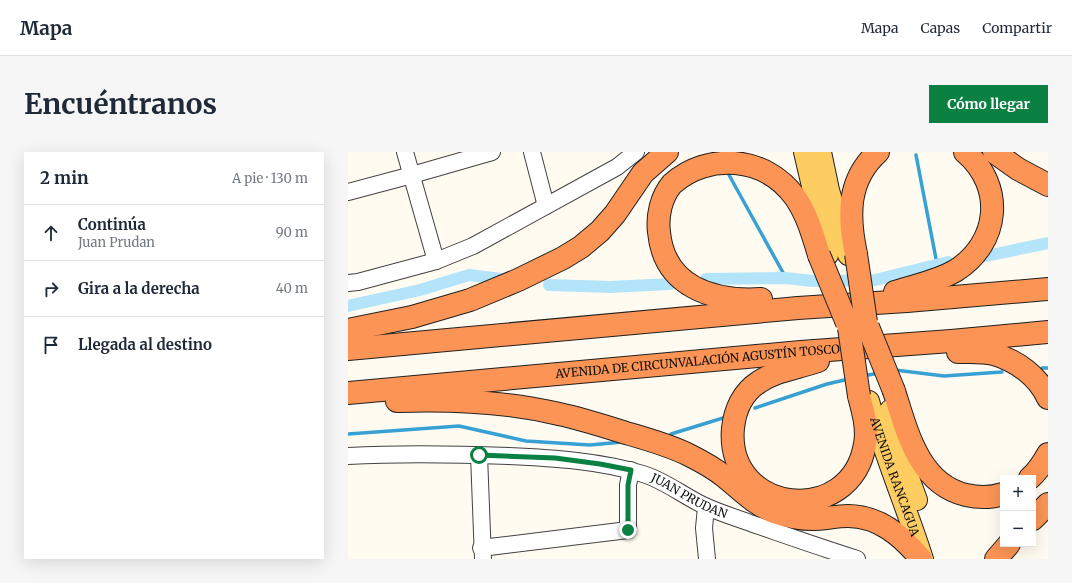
<!DOCTYPE html>
<html lang="es">
<meta charset="utf-8">
<style>
body{margin:0;font-family:Merriweather,serif;background:#f6f6f7;color:#1f2937}
.controls{position:absolute;right:12px;bottom:12px;display:grid;overflow:hidden;border-radius:0px;box-shadow:0 4px 16px #0002}
.controls button{width:36px;height:36px;display:grid;place-items:center;padding:0;border:0;border-bottom:1px solid #e0e1e3;background:#fff;color:#1f2937;font:20px sans-serif}
.stop{position:absolute;width:12px;height:12px;margin:-9px;border:3px solid #0b8043;border-radius:50%;background:#fff}
.stop.end{background:#0b8043;border-color:#fff;box-shadow:0 1px 4px #0008}
.list{margin:0;padding:0;list-style:none}
h2{display:flex;justify-content:space-between;align-items:center;height:52px;margin:0;padding:0 16px;font-size:17px}
h2 small{font-size:13px;font-weight:400;color:#747a83}
.list li{display:grid;grid-template-columns:26px 1fr auto;gap:12px;align-items:center;box-sizing:border-box;height:56px;padding:0 16px;border-top:1px solid #e0e1e3}
.list b{display:block;font-size:15px;white-space:nowrap}
.list p{margin:0;font-size:13px;white-space:nowrap;color:#747a83}
.list em{font-size:13px;font-style:normal;color:#747a83}
.icon{flex:none;width:22px;height:22px;fill:none;stroke:currentColor;stroke-width:2;stroke-linecap:round;stroke-linejoin:round}
.map{position:relative;flex:none;width:700px;height:407px;overflow:hidden;border-radius:0px}
header{display:flex;align-items:center;gap:24px;box-sizing:border-box;height:56px;padding:0 20px;background:#fff;border-bottom:1px solid #e0e1e3}
header strong{font-size:19px}
nav{display:flex;gap:22px;margin-inline-start:auto;font-size:14px}
.intro{display:flex;align-items:center;justify-content:space-between;box-sizing:border-box;height:96px;padding:0 24px}
h1{margin:0;font-size:28px}
.button{padding:10px 18px;border-radius:0px;background:#0b8043;color:#fff;font-size:14px;font-weight:700}
main{display:flex;gap:24px;padding:0 24px}
aside{flex:1;background:#fff;border-radius:0px;box-shadow:0 4px 16px #0002}
.map>svg:first-child{display:block}
.lines{fill:none;stroke-linecap:round;stroke-linejoin:round}
.stream{stroke:#37a1d4;stroke-width:3.5}
.canal{stroke:#b3e4f9;stroke-width:12}
.minor-casing{stroke:#424242;stroke-width:18}
.major-casing{stroke:#202020;stroke-width:22}
.highway-casing{stroke:#202020;stroke-width:24}
.minor{stroke:#fff;stroke-width:16}
.major{stroke:#fecd62;stroke-width:20}
.highway{stroke:#fb9454;stroke-width:22}
.highway-bridge-casing{stroke:#202020;stroke-width:24;stroke-linecap:butt}
.highway-bridge{stroke:#fb9454;stroke-width:22}
.route{stroke:#0b8043;stroke-width:5}
.labels{text-anchor:middle;stroke-width:4;stroke-linejoin:round;paint-order:stroke}
.street-label{font-size:12px;fill:#0f0f0f;stroke:#fff}
</style>
<header>
<strong>Mapa</strong>
<nav><a>Mapa</a><a>Capas</a><a>Compartir</a></nav>
</header>
<div class="intro"><h1>Encuéntranos</h1><a class="button">Cómo llegar</a></div>
<main>
<aside>
<h2>2 min<small>A pie · 130 m</small></h2>
<ul class="list">
<li><svg class="icon" aria-label="ahead" viewBox="0 0 24 24"><path d="M12 20V5M6 11l6-6 6 6"/></svg><div><b>Continúa</b><p>Juan Prudan</p></div><em>90 m</em></li>
<li><svg class="icon" aria-label="right" viewBox="0 0 24 24"><path d="M7 20v-9h11M14 6l5 5-5 5"/></svg><div><b>Gira a la derecha</b></div><em>40 m</em></li>
<li><svg class="icon" aria-label="arrive" viewBox="0 0 24 24"><path d="M6 21V4h12l-3 4 3 4H6"/></svg><div><b>Llegada al destino</b></div></li>
</ul>
</aside>
<div class="map">
<svg width="700" height="407" viewBox="0 0 700 407">
<rect width="100%" height="100%" fill="#fffbf1"/>
<g class="lines">
<g class="stream">
<path d="M568,3L589,112"/>
<path d="M381,23L438,126"/>
<path d="M694,216H700"/>
<path d="M547,218L596,224L654,220"/>
<path d="M515,224L531,221"/>
<path d="M407,256L479,232L501,227"/>
<path d="M0,282L111,274L178,289L242,293L274,290"/>
<path d="M323,282L375,266"/>
</g>
<g class="canal">
<path d="M638,104L700,91"/>
<path d="M358,127L438,126L464,129L527,128L600,110"/>
<path d="M201,133L262,135L322,132"/>
<path d="M0,154L72,138L121,123L153,127"/>
</g>
<defs>
<g id="minor">
<path d="M57,0L88,109"/>
<path d="M184,0L198,54"/>
<path d="M0,40L64,23L144,0"/>
<path d="M0,131L10,130L88,109L125,94L269,15L288,0"/>
<path d="M131,303L135,407"/>
<path id="s1" d="M0,304C53,301 107,302 161,304C206,306 252,309 295,322C316,328 337,345 357,354C372,361 389,366 405,372C440,384 474,396 509,407"/>
<path d="M358,355L356,376L359,407"/>
<path d="M133,396L280,378V333L283,318"/>
</g>
<g id="major">
<path d="M456,0L480,103"/>
<path d="M473,0L481,38L500,103"/>
<path id="s2" d="M521,249C536,303 558,354 575,407"/>
<path d="M542,258L561,326L569,348"/>
</g>
<g id="highway">
<path d="M646,0L670,17L700,33"/>
<path d="M508,102C500,64 499,28 530,0"/>
<path d="M547,140C568,133 588,130 607,119C652,91 657,34 617,0"/>
<path d="M413,147C365,150 316,135 311,80C309,64 313,45 324,32C360,0 417,4 447,45C459,62 465,83 471,103"/>
<path d="M0,178L64,165L122,148L170,128L215,106L233,95L252,79L267,62L295,21L319,0"/>
<path d="M0,197L450,156L559,149L700,137"/>
<path d="M610,200C622,200 634,199 646,202C669,209 690,224 700,246"/>
<path d="M470,209C450,216 429,218 411,230C395,240 387,258 385,276C377,362 503,377 517,292C520,276 515,259 511,244"/>
<path d="M546,239C559,280 571,332 618,343C631,346 643,346 655,342"/>
<path id="s3" d="M0,241L453,200L603,189L700,180"/>
<path d="M49,249C102,247 160,250 211,262C234,267 256,274 278,281C299,287 321,293 341,303C353,309 366,316 377,325C393,338 406,352 426,360C438,364 451,367 464,367C476,367 488,364 500,364C531,364 554,384 573,407"/>
<path d="M682,326C690,319 695,311 700,302"/>
<path d="M685,367L700,352"/>
<path d="M648,407L661,392"/>
</g>
</defs>
<use href="#minor" class="minor-casing"/>
<use href="#major" class="major-casing"/>
<use href="#highway" class="highway-casing"/>
<use href="#minor" class="minor"/>
<use href="#major" class="major"/>
<use href="#highway" class="highway"/>
<defs>
<g id="highway-bridge">
<path d="M508,102L518,170"/>
<path d="M471,103L499,171"/>
<path d="M520,175L546,239"/>
<path d="M501,176L511,244"/>
</g>
</defs>
<use href="#highway-bridge" class="highway-bridge-casing"/>
<use href="#highway-bridge" class="highway-bridge"/>
</g>
<g class="lines">
<path class="route" d="M131,303L207,306L252,312L283,318L280,333V378"/>
</g>
<g class="labels">
<g class="street-label">
<text dy="4" stroke="none"><textPath href="#s3" startOffset="351">AVENIDA DE CIRCUNVALACIÓN AGUSTÍN TOSCO</textPath></text>
<text dy="4" stroke="none"><textPath href="#s2" startOffset="80">AVENIDA RANCAGUA</textPath></text>
<text dy="4" stroke="none"><textPath href="#s1" startOffset="348">JUAN PRUDAN</textPath></text>
</g>
</g>
</svg>
<div class="controls">
<button>+</button>
<button>−</button>
</div>
<div class="stop" style="left:131px;top:303px"></div>
<div class="stop end" style="left:280px;top:378px"></div>
</div>
</main>
